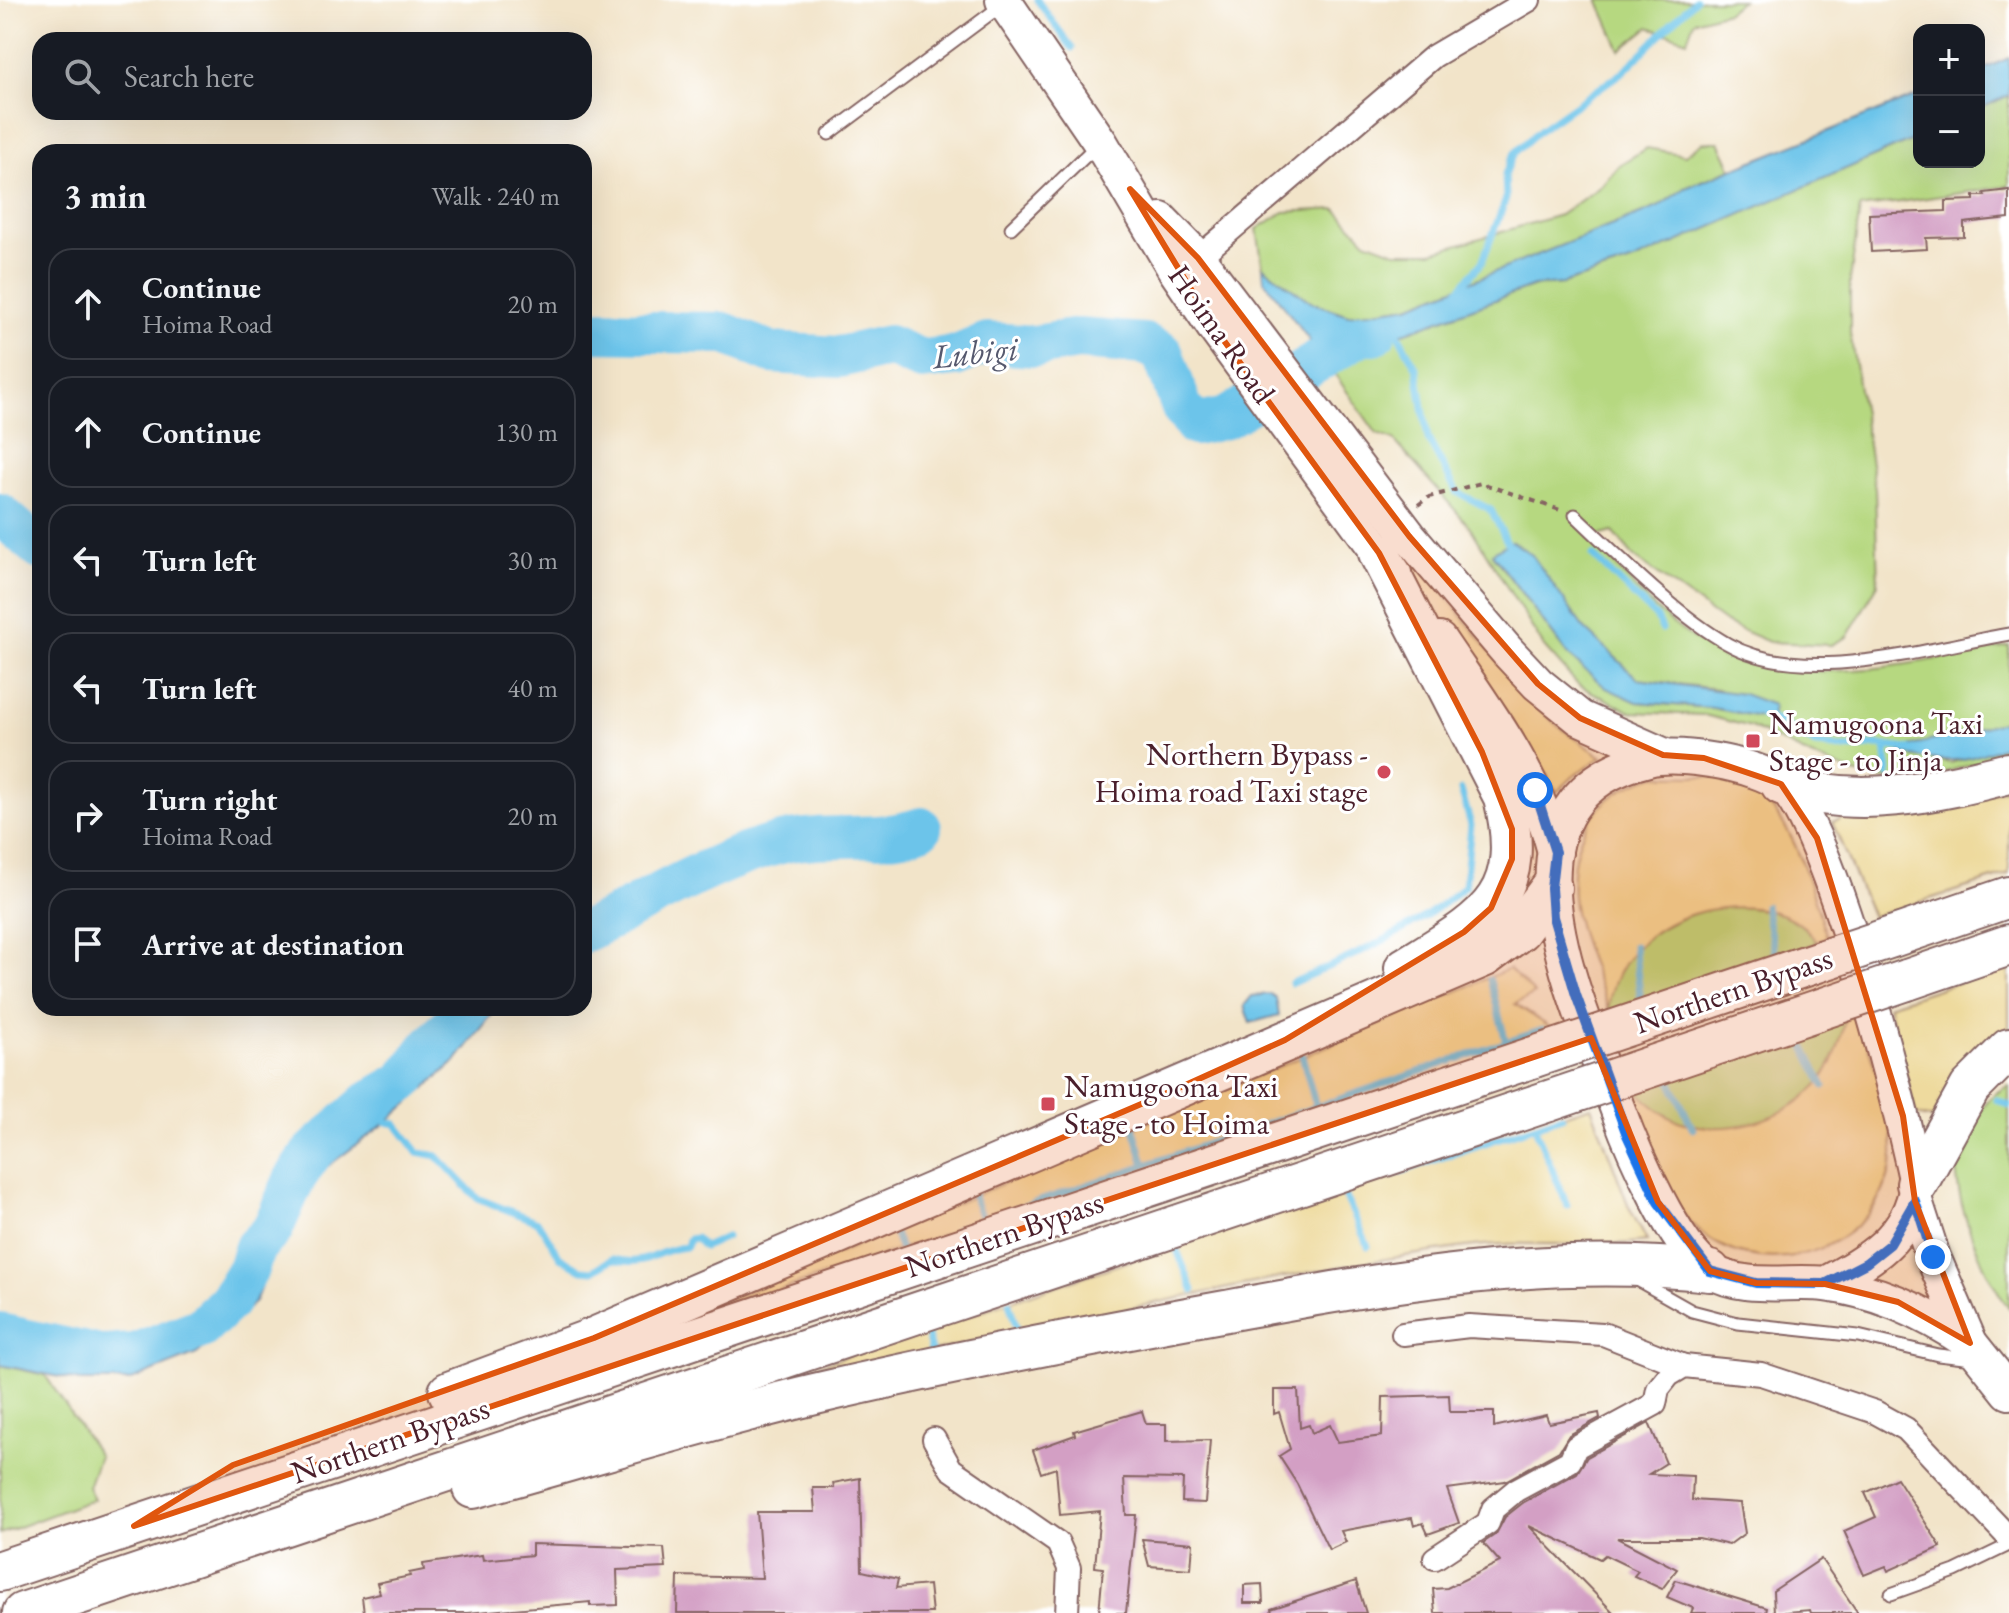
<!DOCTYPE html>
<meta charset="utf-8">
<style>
body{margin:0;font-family:"EB Garamond",serif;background:#20242c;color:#f1f3f6}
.controls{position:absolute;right:24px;top:24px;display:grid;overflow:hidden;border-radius:16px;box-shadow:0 8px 32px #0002}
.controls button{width:72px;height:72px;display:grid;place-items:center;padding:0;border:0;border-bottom:2px solid #363941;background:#171b24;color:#f1f3f6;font:40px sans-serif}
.stop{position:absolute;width:24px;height:24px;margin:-18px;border:6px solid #1a73e8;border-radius:50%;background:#fff}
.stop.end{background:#1a73e8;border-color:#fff;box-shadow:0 2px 8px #0008}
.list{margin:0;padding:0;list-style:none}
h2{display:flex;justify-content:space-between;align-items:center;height:104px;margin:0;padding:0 32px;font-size:34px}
h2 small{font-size:26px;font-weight:400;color:#9ea1a6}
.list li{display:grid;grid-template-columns:52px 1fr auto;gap:24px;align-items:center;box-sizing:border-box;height:112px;margin:0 16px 16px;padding:0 16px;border:2px solid #363941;border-radius:24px}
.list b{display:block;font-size:30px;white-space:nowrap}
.list p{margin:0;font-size:26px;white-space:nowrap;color:#9ea1a6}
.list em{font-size:26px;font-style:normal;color:#9ea1a6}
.icon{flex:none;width:44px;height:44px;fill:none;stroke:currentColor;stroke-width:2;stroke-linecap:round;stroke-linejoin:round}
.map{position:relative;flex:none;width:2009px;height:1613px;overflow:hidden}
.search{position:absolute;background:#171b24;box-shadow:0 8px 32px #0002;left:32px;top:32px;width:560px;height:88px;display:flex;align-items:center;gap:20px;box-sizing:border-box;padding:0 28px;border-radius:24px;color:#9ea1a6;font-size:30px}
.panel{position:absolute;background:#171b24;box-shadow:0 8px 32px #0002;left:32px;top:144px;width:560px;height:872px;border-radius:24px}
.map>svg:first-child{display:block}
.green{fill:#b6d880;stroke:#807c56;stroke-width:2;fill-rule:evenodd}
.sand{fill:#eeda9e;stroke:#9c7c64;stroke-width:2}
.water{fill:#6cc4ea;stroke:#5b728a;stroke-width:2}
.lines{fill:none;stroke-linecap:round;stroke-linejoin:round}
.stream{stroke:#6cc4ea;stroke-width:7}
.river{stroke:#6cc4ea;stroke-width:42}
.building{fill:#d39fc4}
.service-casing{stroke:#856462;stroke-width:15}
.minor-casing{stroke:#856462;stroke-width:26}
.primary-casing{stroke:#856462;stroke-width:38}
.motorway-casing{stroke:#856462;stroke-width:44}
.path{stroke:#856462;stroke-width:4;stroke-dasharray:6 6;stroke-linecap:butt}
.service{stroke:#fff;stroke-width:11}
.minor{stroke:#fff;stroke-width:22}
.primary{stroke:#fff;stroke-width:34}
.motorway{stroke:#fff;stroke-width:40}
.motorway-bridge-casing{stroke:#856462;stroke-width:44;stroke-linecap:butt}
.motorway-bridge{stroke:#fff;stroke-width:40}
.route{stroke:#1a73e8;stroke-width:10}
.marked{fill:#e0560e;fill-opacity:0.2;stroke:#e0560e;stroke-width:6;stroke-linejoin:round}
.poi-dot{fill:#d1495b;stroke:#fff;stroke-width:3}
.labels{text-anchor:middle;stroke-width:6;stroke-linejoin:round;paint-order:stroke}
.street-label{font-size:32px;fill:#4a1f2b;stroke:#fff}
.poi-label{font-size:32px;fill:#4a1f2b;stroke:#fff;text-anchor:start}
.water-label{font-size:34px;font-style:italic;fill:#56596e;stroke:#fff}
</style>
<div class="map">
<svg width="2009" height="1613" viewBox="0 0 2009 1613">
<rect width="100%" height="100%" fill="#fff"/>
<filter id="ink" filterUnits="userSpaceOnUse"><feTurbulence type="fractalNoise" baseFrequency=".0125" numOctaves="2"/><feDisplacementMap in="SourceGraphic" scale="16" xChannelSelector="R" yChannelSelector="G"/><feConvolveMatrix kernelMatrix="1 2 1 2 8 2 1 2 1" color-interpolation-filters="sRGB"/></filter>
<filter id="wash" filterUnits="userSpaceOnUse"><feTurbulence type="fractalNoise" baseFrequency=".006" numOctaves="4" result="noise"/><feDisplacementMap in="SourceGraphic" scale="32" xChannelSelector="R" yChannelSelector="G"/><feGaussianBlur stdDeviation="1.8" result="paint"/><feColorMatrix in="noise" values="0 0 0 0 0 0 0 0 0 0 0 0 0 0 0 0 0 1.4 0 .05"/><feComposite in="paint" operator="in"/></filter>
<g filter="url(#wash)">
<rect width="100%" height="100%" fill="#f2e4c9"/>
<g class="green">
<path d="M1598,0H1742L1727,12L1694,21L1687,40L1649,27L1620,50Z"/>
<path d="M2009,95V186L1860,208L1850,280V333L1875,489L1878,584L1847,637L1831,645L1769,642L1725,623L1634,557L1613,532L1590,538L1597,541C1627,581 1666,627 1713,649C1803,692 1915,662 2009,646V720L1904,748L1900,754L1951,763L2009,744V753L1923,779H1883L1857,774L1815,758L1751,727L1704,715L1631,712L1578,685L1544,647L1470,527L1394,440L1377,434L1331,369L1353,359L1360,344L1406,332L1534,286L1563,284L1631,262L1919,137V162H1979V109ZM1512,541L1531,555L1583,627L1638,679L1717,689L1771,718L1712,708L1637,702L1568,655L1492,554Z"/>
<path d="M1703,142H1719L1732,169L1685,188L1658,207L1409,306L1348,315L1311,302L1263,267L1257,229L1284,212L1336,209L1366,241L1396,252H1432L1560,215L1601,186L1619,165L1647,148L1685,155Z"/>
<path d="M1723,907C1759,907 1796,910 1817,943L1609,1013C1605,952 1672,914 1723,907Z"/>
<path d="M1845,1018C1842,1037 1835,1059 1824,1076C1794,1121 1715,1143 1668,1116C1655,1109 1644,1098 1633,1089Z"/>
<path d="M2009,1086V1308C1982,1272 1955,1204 1956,1158C1957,1143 1969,1127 1977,1114C1986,1102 1995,1091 2009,1086Z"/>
<path d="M0,1365L45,1375L99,1456L88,1487L94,1499L0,1534Z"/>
</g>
<g class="sand">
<path d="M1288,397L1527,698L1559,727L1602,757L1578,772L1557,792L1530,747Z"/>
<path d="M1655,776C1682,776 1716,773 1741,785C1796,810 1808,885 1827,937L1816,941C1802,919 1779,911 1753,908C1687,901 1616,939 1608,1009C1597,974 1576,934 1573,897C1569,835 1596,792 1655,776Z"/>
<path d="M2009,788V874L1872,917L1832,822L1847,817L1936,806Z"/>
<path d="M2009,966V1040L1934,1119L1916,1115L1888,1005Z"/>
<path d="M1509,969L1535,994L1515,1004L1551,1028L689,1321L688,1317Z"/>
<path d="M1857,1014C1871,1057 1890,1104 1893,1150C1894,1163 1888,1179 1883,1191C1850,1259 1754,1281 1697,1229C1661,1196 1650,1134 1635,1090C1646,1099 1657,1110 1669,1117C1717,1141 1794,1121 1825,1075C1835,1059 1842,1037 1845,1018Z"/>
<path d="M1591,1106L1629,1207L1647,1241C1587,1249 1525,1239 1466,1247C1253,1276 1040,1330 830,1373L808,1369Z"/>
</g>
<g class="water">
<path d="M2009,58V95L1979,109V71Z"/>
<path d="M1919,95V137L1631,262L1562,284L1534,286L1406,332L1360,344L1353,359L1331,369L1264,280L1263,267L1311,302L1348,315L1409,306L1658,207L1685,188Z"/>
<path d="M1512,541L1532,555L1583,627L1638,679L1743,694L1773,705L1771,719L1712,708L1637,702L1606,688L1568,655L1492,553Z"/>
<path d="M2009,720V744C1963,764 1949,763 1900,754L1904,748Z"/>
<path d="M1270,994L1276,998L1279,1015L1250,1023L1244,1006L1252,996Z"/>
<path d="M487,1008H497L456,1061L387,1122L320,1172L301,1201L289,1234L271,1260L255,1302L197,1354L129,1381H80L0,1365V1337L42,1345L98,1367L109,1363L143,1362L196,1337L230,1299L238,1272L254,1254L278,1213L318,1158L342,1135L392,1097L403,1074L424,1064L471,1018Z"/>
</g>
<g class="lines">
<g class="stream">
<path d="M1037,0L1072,48"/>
<path d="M1456,293L1482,262L1506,199L1505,174L1514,153L1541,129L1624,71L1695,0"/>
<path d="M1398,334L1417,369L1428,439L1457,492L1491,510L1511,550"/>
<path d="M1593,556L1657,618L1662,629"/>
<path d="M1762,716L1781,722L1815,744L1845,749L1877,745L1909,749"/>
<path d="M1885,746L1888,774"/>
<path d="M1765,906L1775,955"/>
<path d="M1634,946L1641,1001"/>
<path d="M1490,980L1506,1042"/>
<path d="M1292,983C1351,957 1417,929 1465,886L1471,825L1461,790"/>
<path d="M1800,1037L1824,1086"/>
<path d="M1302,1055L1316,1107"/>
<path d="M1670,1081L1693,1129"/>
<path d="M1997,1100L2009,1105"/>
<path d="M370,1101L387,1122L396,1124L418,1152L437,1156L477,1198L538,1222L560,1257L582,1270L593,1271L612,1259C651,1268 653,1249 687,1247L689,1239L695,1238L704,1247L726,1237"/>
<path d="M1133,1126L1145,1165"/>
<path d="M1535,1128L1567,1205"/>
<path d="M1388,1176L1562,1117"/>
<path d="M1343,1191L1368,1246"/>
<path d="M972,1193L983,1221"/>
<path d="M892,1228L900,1248"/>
<path d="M957,1229L1542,1030"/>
<path d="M1175,1245L1193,1290"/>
<path d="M1009,1303L1017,1329"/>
<path d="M926,1330L932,1355"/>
</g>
<g class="river">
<path d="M584,331L724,333L771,353L839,357L889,346L922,360L956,356L987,343L1036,346L1078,339L1145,344L1162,352L1182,408L1195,425L1226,418L1362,334H1375"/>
<path d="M0,514L40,549"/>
<path d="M584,932C647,902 712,860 781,843C826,832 880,843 921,828"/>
<path d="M0,1334L101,1356L134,1354L201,1328L228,1302L248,1269L255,1247L272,1230L294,1180L312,1153L370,1101L403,1082L428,1049L468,1008"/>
</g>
</g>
<g id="blocks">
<g class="building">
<path d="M2009,190V218L1964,223V237L1926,238L1927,249L1871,252L1869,214L1946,211V201L1974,200V196H1985L1984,193Z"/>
<path d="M1274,1390H1298L1300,1428L1309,1425L1312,1433L1330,1425L1338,1442L1382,1436L1383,1397L1449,1395L1450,1412H1494V1427L1546,1415L1549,1423L1599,1413L1600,1418L1569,1435L1559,1451L1505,1481L1447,1489L1459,1523L1428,1534L1423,1523L1414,1526L1412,1518L1341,1531L1346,1542L1329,1550L1297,1484L1279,1456L1290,1449L1279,1412L1274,1414Z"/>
<path d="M1142,1411L1146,1424H1166V1441L1210,1440L1205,1503L1182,1502L1183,1479L1124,1478L1126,1515H1136L1126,1613H1099L1103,1568L1095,1567L1100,1511L1060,1515L1056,1468L1041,1473L1033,1450L1075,1435L1074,1431Z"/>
<path d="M1649,1423L1666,1463L1649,1474L1693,1476L1692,1500L1740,1503L1745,1533L1729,1545L1699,1538H1617L1677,1569L1662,1589L1634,1576L1638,1571L1605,1555L1600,1559L1529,1526L1614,1613H1435L1433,1589L1447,1588L1500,1562L1483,1543L1496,1534L1505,1517L1524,1502L1577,1473L1587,1457Z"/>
<path d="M860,1478L862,1571L898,1579L896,1588L929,1585L932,1613H677L678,1576L762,1578L757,1512H815L813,1488H834L833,1483Z"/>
<path d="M1897,1478L1941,1547L1888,1571L1886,1566L1864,1575L1844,1531L1876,1517L1865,1493Z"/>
<path d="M1142,1539L1193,1543L1191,1569L1149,1566Z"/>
<path d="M532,1544L664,1548L666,1568L617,1570L618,1605L590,1606V1602L467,1613H364L362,1597L380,1593L377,1583L410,1576L409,1573L424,1570L423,1564L482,1555L483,1560L532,1555Z"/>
<path d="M1821,1559L1858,1613H1811L1810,1610L1774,1613L1773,1591Z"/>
<path d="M1676,1580L1767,1608L1766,1613H1691L1693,1608L1667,1597Z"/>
<path d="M1356,1581L1366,1613H1272L1271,1609Z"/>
<path d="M1262,1584L1263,1603H1244V1585Z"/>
</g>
</g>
</g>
<g filter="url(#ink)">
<use href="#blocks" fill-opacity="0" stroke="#856462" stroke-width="2"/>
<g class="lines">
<defs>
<g id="service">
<path d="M829,134L1002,5"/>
<path d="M1011,228L1097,145"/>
<path d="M1575,515C1617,555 1679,617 1728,644C1804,687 1929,648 2009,634"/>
<path d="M1639,1281L1692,1311L1738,1323L1858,1336L1938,1355L1973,1359"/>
<path d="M1891,1594L1955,1571L2009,1545"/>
</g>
<g id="minor">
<path d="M1198,258L1434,56L1529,0"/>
<path d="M1403,1334L1469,1326L1603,1334L1684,1366"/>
<path d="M934,1439L951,1469L1058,1543L1069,1568L1067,1613"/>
<path d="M1435,1558L1488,1523L1493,1509L1516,1490L1570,1461L1576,1447L1655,1404L1658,1389L1669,1375L1684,1366L1761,1374L1875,1412L1906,1429L2009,1538"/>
</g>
<g id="primary">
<path d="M1003,0L1100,142L1176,271L1214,327L1394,573"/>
<path d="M1161,220L1198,258L1409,536L1507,651L1538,684L1580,718L1663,755"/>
<path d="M1439,640C1484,707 1535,772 1555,852"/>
<path d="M1915,1201L1933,1257L1970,1343L2009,1392"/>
<path d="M1825,1284C1868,1261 1911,1237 1917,1184C1903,1115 1828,818 1780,783C1754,764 1679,751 1648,759C1478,800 1579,1005 1618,1110C1632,1148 1676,1251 1711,1271C1745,1291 1788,1280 1825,1284C1878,1290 1926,1313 1970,1343"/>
</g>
<g id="motorway">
<path d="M1379,553L1504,797C1529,900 1484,919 1405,968"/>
<path d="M1781,784C1856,810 1934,792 2009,773"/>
<path d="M1892,937L2009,897"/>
<path d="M1907,980L2009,945"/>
<path d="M1917,1184L1970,1088L2009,1049"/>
<path d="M449,1392L594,1338L1485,956L1520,930L1551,888"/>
<path d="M473,1488C587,1457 700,1421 815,1394C951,1362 1088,1336 1226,1311C1387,1282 1545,1253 1710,1271"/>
<path d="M0,1571L1534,1057"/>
<path d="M23,1613L1549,1101"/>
</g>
</defs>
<use href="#service" class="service-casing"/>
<use href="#minor" class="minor-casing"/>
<use href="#primary" class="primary-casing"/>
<use href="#motorway" class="motorway-casing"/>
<path class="path" d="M1418,505L1429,497L1481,483L1560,510"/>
<use href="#service" class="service"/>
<use href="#minor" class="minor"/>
<use href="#primary" class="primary"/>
<use href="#motorway" class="motorway"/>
<defs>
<g id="motorway-bridge">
<path d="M1534,1057L1892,937"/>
<path d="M1549,1101L1907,980"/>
</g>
</defs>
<use href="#motorway-bridge" class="motorway-bridge-casing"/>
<use href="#motorway-bridge" class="motorway-bridge"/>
</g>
</g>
<g class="lines" filter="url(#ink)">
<path class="route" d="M1535,790L1555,852L1551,888L1553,917L1576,995L1627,1135L1658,1202L1710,1271L1756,1283L1825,1284L1866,1263L1890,1244L1915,1201L1933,1257"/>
</g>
<path class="marked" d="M1130,189L1198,258L1409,536L1538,684L1580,718L1663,755L1704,758L1781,784L1817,838L1903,1116L1915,1201L1970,1343L1898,1302L1825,1284L1756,1283L1710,1271L1658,1202L1591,1038L134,1526L233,1465L594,1338L1181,1087L1285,1040L1464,932L1491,908L1512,859V829L1482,752L1379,553L1214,327Z"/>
<g class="poi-dot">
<rect x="1745" y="733" width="16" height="16" rx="4"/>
<circle cx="1384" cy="772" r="8"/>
<rect x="1040" y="1096" width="16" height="16" rx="4"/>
</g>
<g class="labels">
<g class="street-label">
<text transform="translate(1222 334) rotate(55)" y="11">Hoima Road</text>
<text transform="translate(1733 990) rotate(-19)" y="11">Northern Bypass</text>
<text transform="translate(1004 1234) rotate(-19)" y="11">Northern Bypass</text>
<text transform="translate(390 1440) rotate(-19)" y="11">Northern Bypass</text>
</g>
<g class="poi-label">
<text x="1769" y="734">Namugoona Taxi<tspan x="1769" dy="37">Stage - to Jinja</tspan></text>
<text x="1368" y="765" text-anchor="end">Northern Bypass -<tspan x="1368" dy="37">Hoima road Taxi stage</tspan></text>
<text x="1064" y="1097">Namugoona Taxi<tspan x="1064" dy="37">Stage - to Hoima</tspan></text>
</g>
<g class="water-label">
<text transform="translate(975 352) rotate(-6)" y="12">Lubigi</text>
</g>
</g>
</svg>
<div class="controls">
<button>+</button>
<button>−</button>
</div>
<div class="stop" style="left:1535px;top:790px"></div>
<div class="stop end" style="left:1933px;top:1257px"></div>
<div class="search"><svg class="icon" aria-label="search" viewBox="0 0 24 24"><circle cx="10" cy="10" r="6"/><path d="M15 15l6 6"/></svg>Search here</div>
<section class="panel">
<h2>3 min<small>Walk · 240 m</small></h2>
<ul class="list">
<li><svg class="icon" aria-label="ahead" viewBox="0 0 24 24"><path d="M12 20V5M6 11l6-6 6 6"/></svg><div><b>Continue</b><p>Hoima Road</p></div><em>20 m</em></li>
<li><svg class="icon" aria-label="ahead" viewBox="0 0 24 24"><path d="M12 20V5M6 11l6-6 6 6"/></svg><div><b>Continue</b></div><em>130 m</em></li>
<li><svg class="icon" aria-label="left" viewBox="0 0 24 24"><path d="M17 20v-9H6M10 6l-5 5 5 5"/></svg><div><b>Turn left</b></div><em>30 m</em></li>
<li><svg class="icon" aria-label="left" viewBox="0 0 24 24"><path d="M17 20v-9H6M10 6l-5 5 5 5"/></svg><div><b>Turn left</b></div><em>40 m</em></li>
<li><svg class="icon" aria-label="right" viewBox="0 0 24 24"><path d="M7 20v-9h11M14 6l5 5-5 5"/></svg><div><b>Turn right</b><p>Hoima Road</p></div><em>20 m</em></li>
<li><svg class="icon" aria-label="arrive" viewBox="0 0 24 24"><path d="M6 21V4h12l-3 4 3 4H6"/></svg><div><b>Arrive at destination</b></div></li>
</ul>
</section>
</div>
